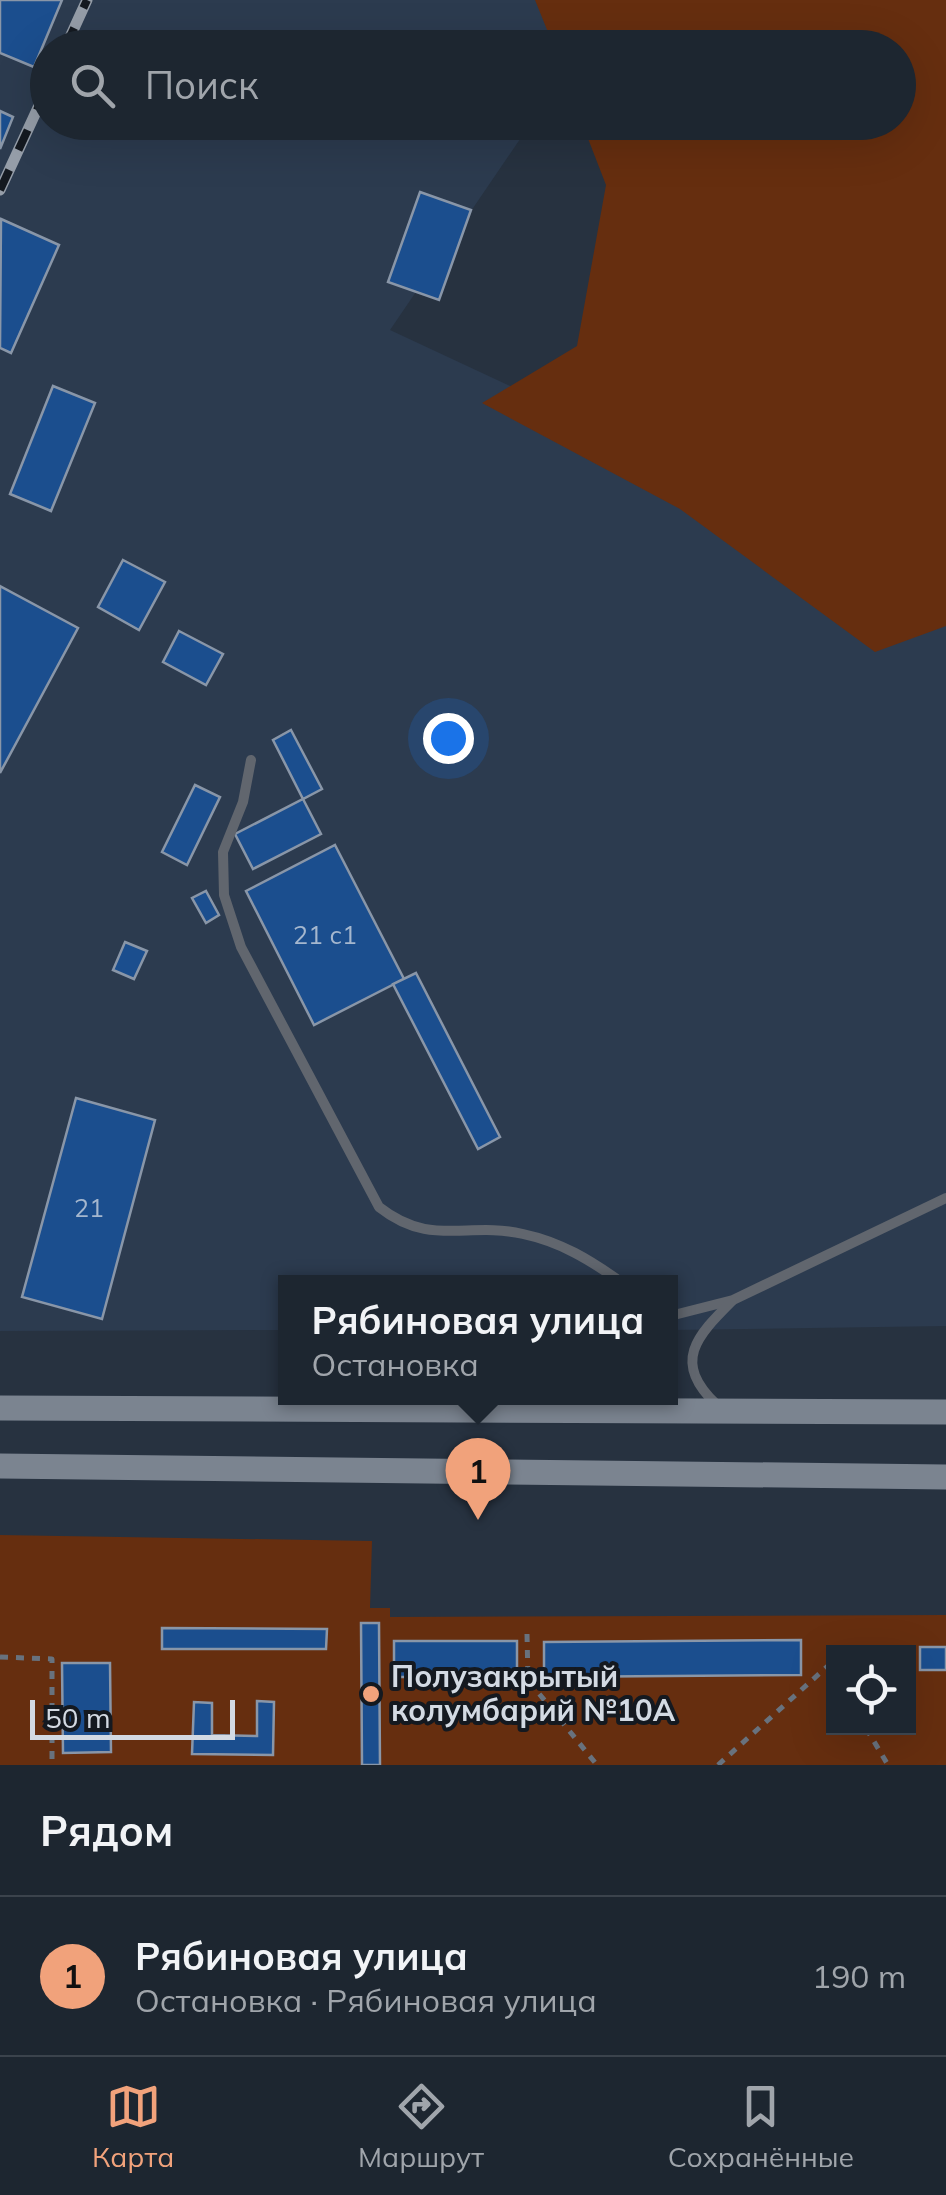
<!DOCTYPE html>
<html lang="ru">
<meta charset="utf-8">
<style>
body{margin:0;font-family:Mulish,sans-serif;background:#252e38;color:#f1f3f6}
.controls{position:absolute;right:30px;bottom:30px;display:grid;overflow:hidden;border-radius:0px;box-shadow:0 10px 40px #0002}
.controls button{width:90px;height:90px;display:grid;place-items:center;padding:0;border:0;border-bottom:2px solid #3b434c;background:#1d2630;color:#f1f3f6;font:50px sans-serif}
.scale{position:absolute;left:30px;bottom:25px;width:205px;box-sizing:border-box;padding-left:10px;border:5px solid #d3dae3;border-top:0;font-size:28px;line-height:35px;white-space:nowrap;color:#d3dae3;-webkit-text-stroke:8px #141920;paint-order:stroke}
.you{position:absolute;left:448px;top:738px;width:35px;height:35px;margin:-25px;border:8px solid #fff;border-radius:50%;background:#1a73e8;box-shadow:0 0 0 15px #1a73e833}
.badge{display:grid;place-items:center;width:65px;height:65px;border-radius:50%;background:#f1a27b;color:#111;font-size:32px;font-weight:700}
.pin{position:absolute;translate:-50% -82px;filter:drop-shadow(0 2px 5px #0008)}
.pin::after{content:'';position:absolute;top:52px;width:35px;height:30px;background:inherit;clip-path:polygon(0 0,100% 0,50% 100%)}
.popup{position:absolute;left:278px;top:1275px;width:400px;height:130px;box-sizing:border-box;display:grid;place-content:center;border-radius:0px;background:#1d2630;filter:drop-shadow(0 2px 8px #0005);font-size:32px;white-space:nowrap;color:#a0a5ab}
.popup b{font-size:38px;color:#f1f3f6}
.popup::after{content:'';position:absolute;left:50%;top:100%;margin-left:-20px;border:20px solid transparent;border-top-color:#1d2630}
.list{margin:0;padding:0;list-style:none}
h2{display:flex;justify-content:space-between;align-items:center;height:130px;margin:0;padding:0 40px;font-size:42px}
h2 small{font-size:32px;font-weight:400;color:#a0a5ab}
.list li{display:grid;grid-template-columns:65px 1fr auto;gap:30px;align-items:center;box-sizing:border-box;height:160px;padding:0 40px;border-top:2px solid #3b434c}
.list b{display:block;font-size:38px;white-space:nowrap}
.list p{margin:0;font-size:32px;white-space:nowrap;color:#a0a5ab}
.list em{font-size:32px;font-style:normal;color:#a0a5ab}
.icon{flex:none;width:55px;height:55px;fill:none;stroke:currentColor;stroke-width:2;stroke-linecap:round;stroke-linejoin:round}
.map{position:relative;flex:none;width:946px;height:1765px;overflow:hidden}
.search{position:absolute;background:#1d2630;box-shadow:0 10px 40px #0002;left:30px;right:30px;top:30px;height:110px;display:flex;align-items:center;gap:25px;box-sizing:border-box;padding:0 35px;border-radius:55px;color:#a0a5ab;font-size:38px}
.sheet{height:290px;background:#1d2630}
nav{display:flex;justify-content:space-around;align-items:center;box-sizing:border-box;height:140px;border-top:2px solid #3b434c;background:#1d2630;font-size:28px;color:#a0a5ab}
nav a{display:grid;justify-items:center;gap:5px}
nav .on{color:#f1a27b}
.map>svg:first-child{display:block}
.built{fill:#2c3b4f}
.green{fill:#662e0f;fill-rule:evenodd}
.building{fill:#1b4e8e;stroke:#8996a8;stroke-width:2.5}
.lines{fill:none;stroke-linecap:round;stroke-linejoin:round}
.path{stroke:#68727e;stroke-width:5;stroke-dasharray:8 8;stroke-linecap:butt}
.lane{stroke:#61666e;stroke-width:10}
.secondary{stroke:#7b8490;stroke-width:25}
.rail-casing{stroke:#959da8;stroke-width:11}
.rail{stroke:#141920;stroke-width:8;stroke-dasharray:22;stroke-linecap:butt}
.poi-dot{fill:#f1a27b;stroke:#141920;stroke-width:4}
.labels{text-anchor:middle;stroke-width:8;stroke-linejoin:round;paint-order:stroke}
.number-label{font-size:25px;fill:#a5b7ce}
.poi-label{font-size:30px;font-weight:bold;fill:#d3dae3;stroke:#141920;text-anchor:start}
</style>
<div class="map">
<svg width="946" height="1765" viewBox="0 0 946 1765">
<rect width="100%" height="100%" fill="#273240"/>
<path class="built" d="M0,0H616L583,47L48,48V122L531,123L390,330L946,589V1326L671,1330L670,1282H286L285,1330L0,1331Z"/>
<g class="green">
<path d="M535,0H946V626L875,652L680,509L482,403L577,346L606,185L582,123L898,122V48L554,47Z"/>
<path d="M0,1535L372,1541L370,1608H390V1617L946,1615V1765H0ZM834,1652H908V1728H834Z"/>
</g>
<g class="building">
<path d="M0,0H62L34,67L0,53Z"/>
<path d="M0,111L13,117L0,149Z"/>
<path d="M420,192L471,210L439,300L388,282Z"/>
<path d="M1,219L59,245L11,353L0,348Z"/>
<path d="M53,386L95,403L51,511L10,494Z"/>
<path d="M123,560L165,582L139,630L98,607Z"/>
<path d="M0,586L78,628L0,773Z"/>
<path d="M179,631L223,654L206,685L163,662Z"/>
<path d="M291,730L322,789L303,799L273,740Z"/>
<path d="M195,785L220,797L187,865L162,852Z"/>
<path d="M303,799L321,834L253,869L235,834Z"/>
<path d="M335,845L404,979L314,1025L246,891Z"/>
<path d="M206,891L219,915L206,923L192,898Z"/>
<path d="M125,942L147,951L134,979L113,970Z"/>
<path d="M416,973L500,1137L478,1149L393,984Z"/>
<path d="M76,1098L155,1120L102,1319L22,1297Z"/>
<path d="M361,1623H379L380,1765H362Z"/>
<path d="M162,1628L327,1629L326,1649H162Z"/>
<path d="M801,1640V1675L544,1677V1642Z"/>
<rect x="394" y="1641" width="123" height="36"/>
<rect x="920" y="1647" width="26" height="23"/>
<path d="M62,1663H110L111,1752L63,1753Z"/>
<path d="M257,1701L274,1702L273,1755L192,1754L194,1702L212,1703V1735L257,1736Z"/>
</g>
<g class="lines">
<g class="path">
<path d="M527,1634L528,1680L597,1765"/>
<path d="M0,1657L52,1659V1765"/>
<path d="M866,1728L888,1765"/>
<path d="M718,1765L830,1664L834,1671"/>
</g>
<g class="lane">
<path d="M251,760L243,802L223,852L224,895L241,947L379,1207C431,1248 467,1221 523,1234C561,1242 590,1260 621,1282"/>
<path d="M670,1316L733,1300L946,1198"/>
<path d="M717,1405C671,1362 697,1336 732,1301"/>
</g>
<g class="secondary">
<path d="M0,1408L946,1412"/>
<path d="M0,1466L946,1477"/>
</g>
<defs>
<g id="rail">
<path d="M65,48L87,0"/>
<path d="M0,190L48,86"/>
</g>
</defs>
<use href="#rail" class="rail-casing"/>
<use href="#rail" class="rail"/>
</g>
<circle class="poi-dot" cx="371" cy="1694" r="10"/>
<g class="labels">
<g class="number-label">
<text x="325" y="944">21 с1</text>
<text x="89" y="1217">21</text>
</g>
<g class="poi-label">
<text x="391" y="1687">Полузакрытый<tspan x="391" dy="34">колумбарий №10А</tspan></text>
</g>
</g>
</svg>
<div class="controls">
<button><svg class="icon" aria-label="locate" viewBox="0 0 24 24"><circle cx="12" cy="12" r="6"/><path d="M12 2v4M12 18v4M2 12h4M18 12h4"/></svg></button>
</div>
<div class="scale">50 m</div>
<div class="you"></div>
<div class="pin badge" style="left:478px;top:1520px">1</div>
<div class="popup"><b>Рябиновая улица</b>Остановка</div>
<div class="search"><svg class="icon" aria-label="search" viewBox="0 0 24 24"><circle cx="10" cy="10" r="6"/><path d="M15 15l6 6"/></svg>Поиск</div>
</div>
<section class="sheet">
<h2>Рядом<small></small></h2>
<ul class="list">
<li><span class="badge">1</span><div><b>Рябиновая улица</b><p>Остановка · Рябиновая улица</p></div><em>190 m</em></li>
</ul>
</section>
<nav>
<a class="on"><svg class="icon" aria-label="map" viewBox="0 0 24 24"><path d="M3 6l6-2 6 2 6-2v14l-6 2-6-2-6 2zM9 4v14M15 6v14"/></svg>Карта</a>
<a><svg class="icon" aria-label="directions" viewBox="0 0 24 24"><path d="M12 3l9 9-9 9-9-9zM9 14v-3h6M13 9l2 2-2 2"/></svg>Маршрут</a>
<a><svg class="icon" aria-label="saved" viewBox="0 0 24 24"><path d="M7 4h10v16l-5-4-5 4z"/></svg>Сохранённые</a>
</nav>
